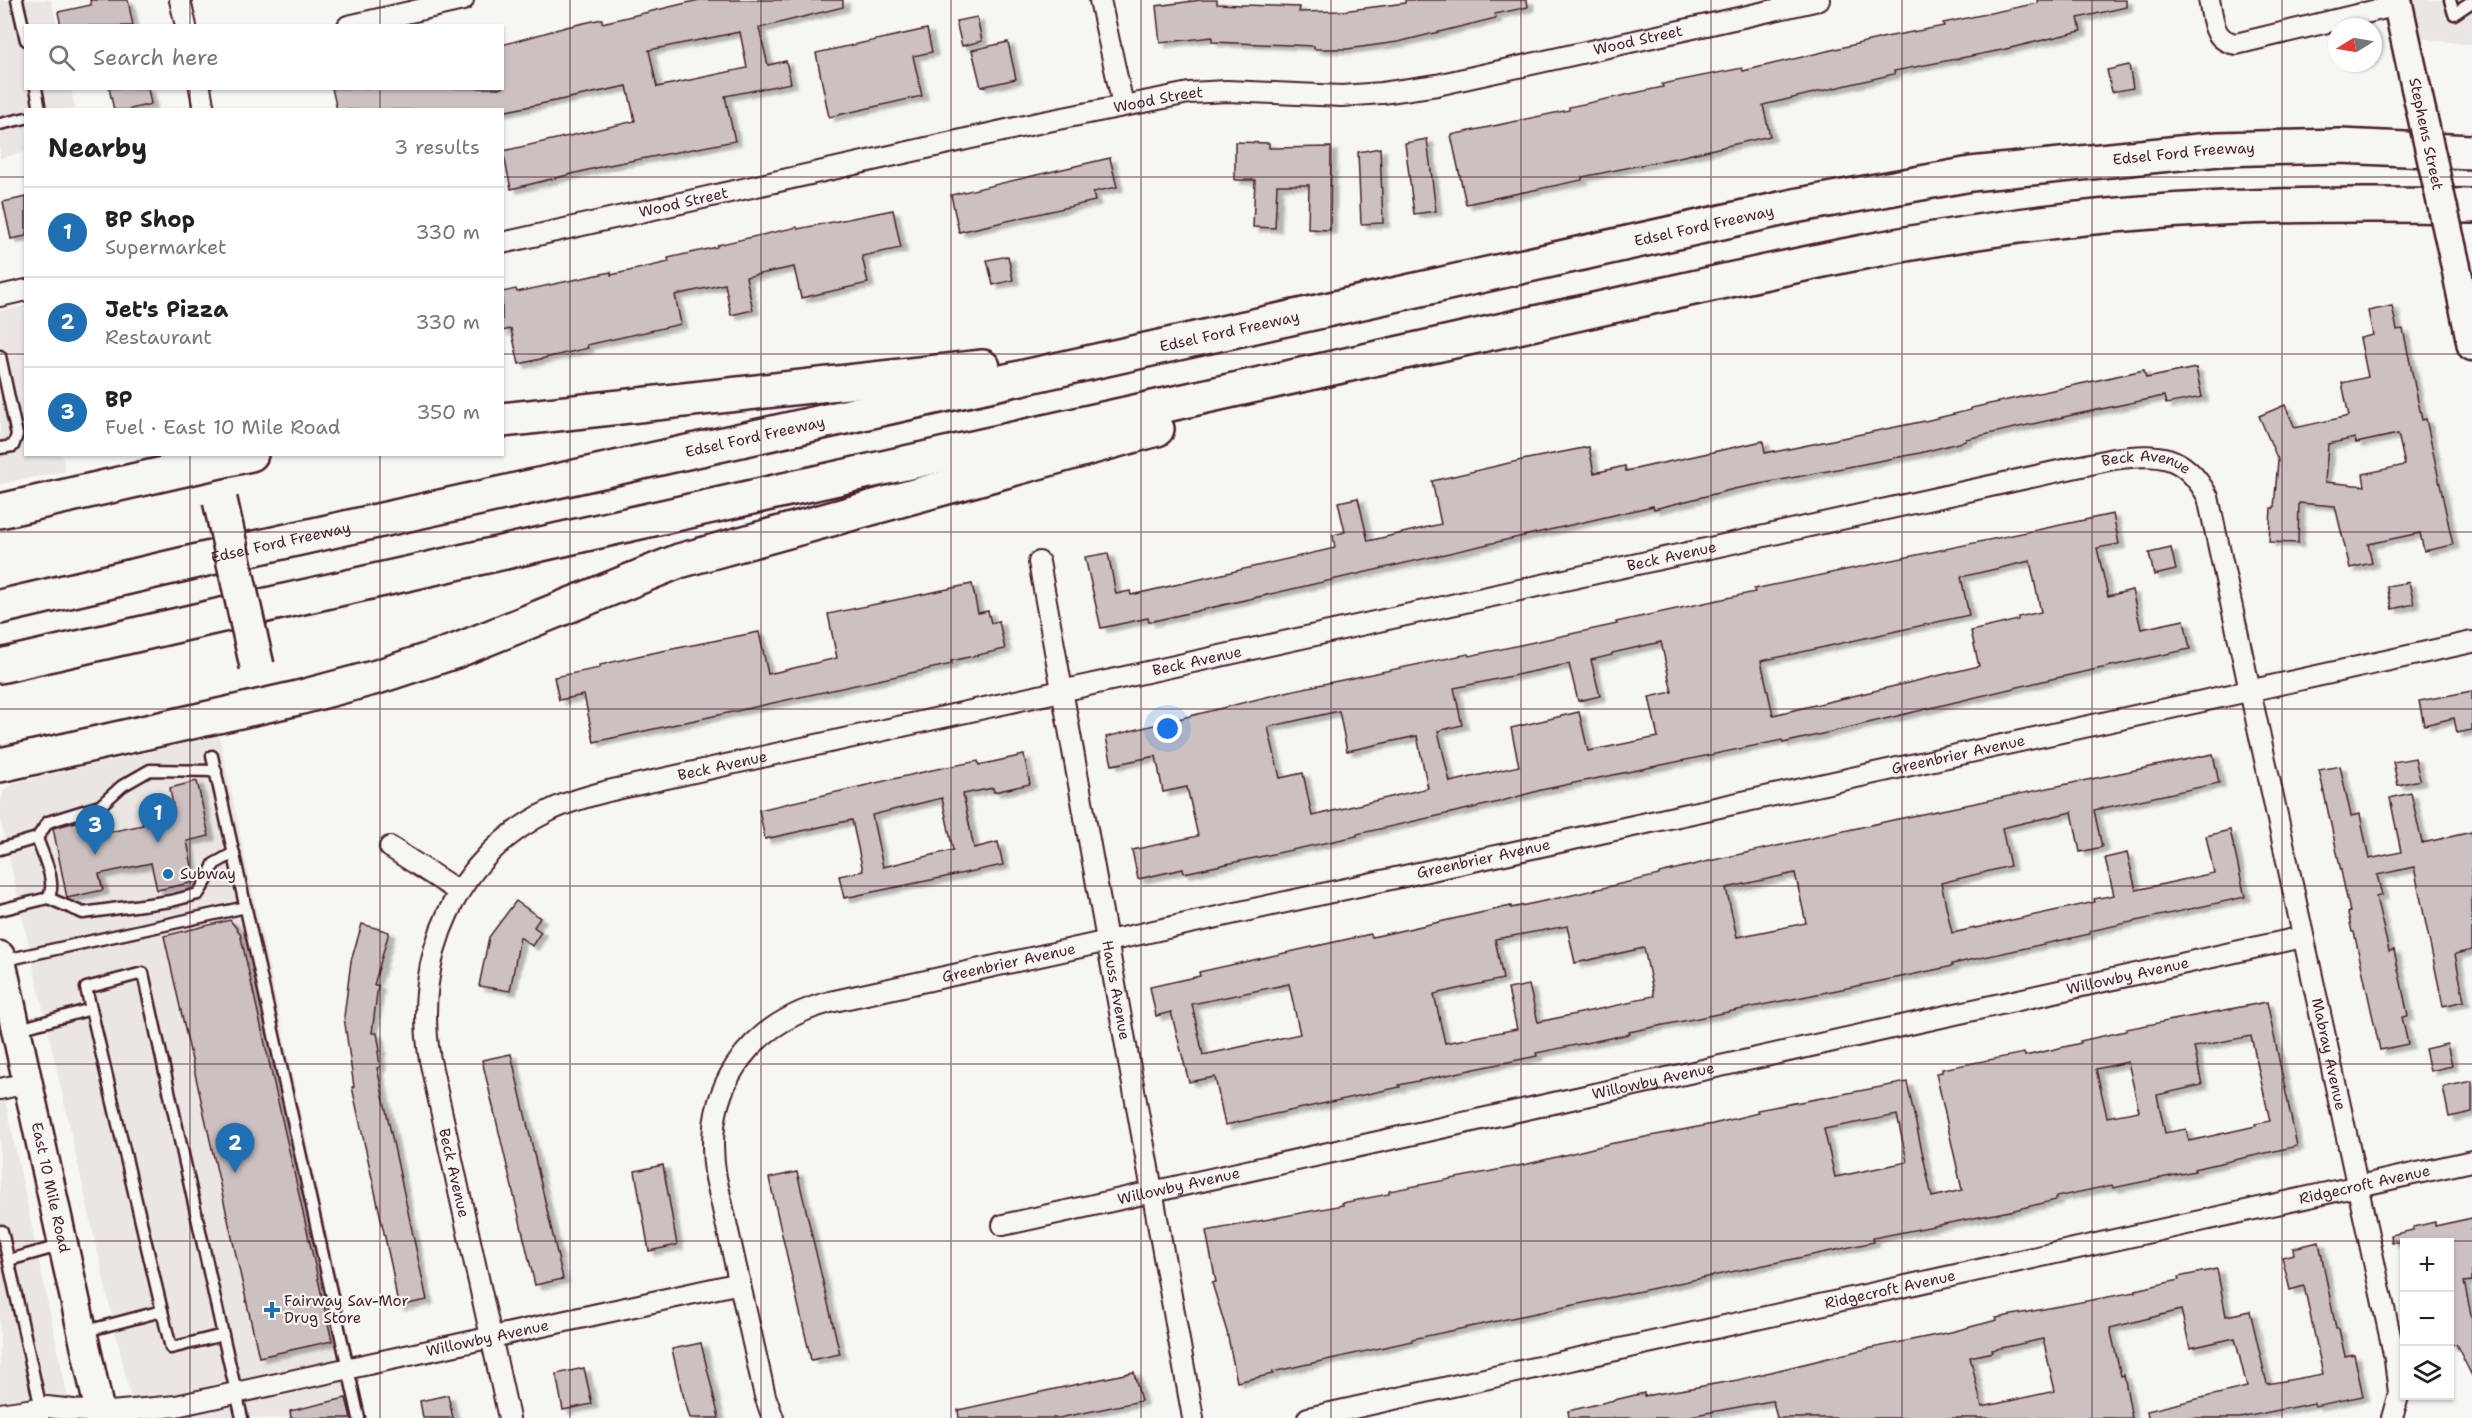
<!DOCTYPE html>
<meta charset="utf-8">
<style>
body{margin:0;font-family:"Shantell Sans",sans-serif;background:#f6f6f6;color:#222}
.controls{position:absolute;right:18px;bottom:18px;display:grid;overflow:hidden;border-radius:0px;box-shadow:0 2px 4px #0004}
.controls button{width:54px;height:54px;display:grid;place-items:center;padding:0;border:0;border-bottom:2px solid #e0e0e0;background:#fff;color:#222;font:30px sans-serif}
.compass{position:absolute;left:2328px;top:18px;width:54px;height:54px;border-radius:50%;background:#fff;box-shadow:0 2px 4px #0004;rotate:259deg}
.you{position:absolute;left:1168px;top:729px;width:21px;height:21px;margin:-15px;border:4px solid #fff;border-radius:50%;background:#1a73e8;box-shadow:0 0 0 9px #1a73e833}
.badge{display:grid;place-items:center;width:39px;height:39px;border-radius:50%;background:#1f6fb2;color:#fff;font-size:20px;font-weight:700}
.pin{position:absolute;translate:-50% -50px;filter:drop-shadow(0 2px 3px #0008)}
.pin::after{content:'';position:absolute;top:32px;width:21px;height:18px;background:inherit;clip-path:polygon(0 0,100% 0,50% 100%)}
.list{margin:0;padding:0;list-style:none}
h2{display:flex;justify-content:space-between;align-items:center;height:78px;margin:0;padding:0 24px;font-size:26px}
h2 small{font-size:20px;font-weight:400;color:#767676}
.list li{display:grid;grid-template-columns:39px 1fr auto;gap:18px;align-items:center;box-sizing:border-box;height:90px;padding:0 24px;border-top:2px solid #e0e0e0}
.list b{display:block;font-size:22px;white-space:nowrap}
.list p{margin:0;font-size:20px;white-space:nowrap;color:#767676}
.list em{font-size:20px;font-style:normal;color:#767676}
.icon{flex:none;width:33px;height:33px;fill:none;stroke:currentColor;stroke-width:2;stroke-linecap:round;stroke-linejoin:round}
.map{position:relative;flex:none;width:2472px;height:1418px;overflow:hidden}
.search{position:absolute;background:#fff;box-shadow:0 2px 4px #0004;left:24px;top:24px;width:480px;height:66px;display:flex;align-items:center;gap:15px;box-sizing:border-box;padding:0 21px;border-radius:0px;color:#767676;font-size:22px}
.panel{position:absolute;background:#fff;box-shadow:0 2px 4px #0004;left:24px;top:108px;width:480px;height:348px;border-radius:0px}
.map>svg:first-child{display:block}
.built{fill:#e9e6e3}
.building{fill:#ccc1c0;stroke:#4a1f2b;stroke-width:1.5;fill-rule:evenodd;filter:url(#shadow)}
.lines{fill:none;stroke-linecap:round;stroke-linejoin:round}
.lane-casing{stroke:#4a1f2b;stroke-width:15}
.street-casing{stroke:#4a1f2b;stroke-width:24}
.secondary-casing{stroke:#4a1f2b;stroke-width:33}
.highway-casing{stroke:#4a1f2b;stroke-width:38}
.lane{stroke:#f6f6f2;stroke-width:10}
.street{stroke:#f6f6f2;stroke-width:20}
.secondary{stroke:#f6f6f2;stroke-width:28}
.highway{stroke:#f6f6f2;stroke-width:33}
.secondary-bridge-casing{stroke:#4a1f2b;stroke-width:33;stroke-linecap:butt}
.highway-bridge-casing{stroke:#4a1f2b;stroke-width:38;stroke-linecap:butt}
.secondary-bridge{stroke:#f6f6f2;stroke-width:28}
.highway-bridge{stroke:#f6f6f2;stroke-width:33}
.grid{fill:none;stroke:#4a1f2b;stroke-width:1.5;stroke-opacity:0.55}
.poi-dot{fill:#1f6fb2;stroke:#f6f6f2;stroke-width:2}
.labels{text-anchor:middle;stroke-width:4.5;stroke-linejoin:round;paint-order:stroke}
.street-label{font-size:15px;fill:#4a1f2b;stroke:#f6f6f2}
.poi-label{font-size:15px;fill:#4a1f2b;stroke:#f6f6f2;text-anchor:start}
</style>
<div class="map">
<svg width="2472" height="1418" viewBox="0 0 2472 1418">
<defs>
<filter id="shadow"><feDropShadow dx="6" dy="4" stdDeviation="1.5" flood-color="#0004"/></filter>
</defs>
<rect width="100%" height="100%" fill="#f6f6f2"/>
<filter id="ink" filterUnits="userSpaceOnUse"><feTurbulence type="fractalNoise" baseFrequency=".0167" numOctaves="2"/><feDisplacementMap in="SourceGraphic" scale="12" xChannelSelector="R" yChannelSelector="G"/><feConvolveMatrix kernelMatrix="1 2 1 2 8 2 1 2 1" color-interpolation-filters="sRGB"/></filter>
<g filter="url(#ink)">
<g class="built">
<path d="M0,0H51L57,25L26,26V88L71,89L75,109L26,110L25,152L0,158Z"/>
<path d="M2413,0H2472V45L2421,38Z"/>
<path d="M25,306L26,454L62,455L65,471L0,484V311Z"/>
<path d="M219,736L367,1418H135L0,817V805L4,790L17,782Z"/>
<path d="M0,1076L72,1418H0Z"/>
</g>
<g class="building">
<path d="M90,0H128L133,26H61L58,12L91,5Z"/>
<path d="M699,0H843V7L759,28L768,65L786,61L791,83L725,96L735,141L604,166L511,189L503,151L635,121L627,86L502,112V110H337L332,88H502V45L566,27L602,19V23ZM740,32L747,68L657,87L649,50Z"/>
<path d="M1201,0H1217V4L1300,7L1299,12L1342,11L1405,3V0H1527L1528,7L1495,14L1496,18L1398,42L1347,49H1314V46L1212,42V37L1160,43L1156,6Z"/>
<path d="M2037,0H2126V7L2078,18L2081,31L2002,50L1894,71V74L1763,105L1770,136L1675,158L1582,177V180L1466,204L1451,135L1569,110V107L1663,87L1662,84L1742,68L1743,71L1886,37L1944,26L1943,23L2038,3Z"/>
<path d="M977,17L982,41L962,46L956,21Z"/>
<path d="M927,29L932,52L913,56L922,96L829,117L816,53Z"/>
<path d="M1008,42L1016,79L981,87L972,50Z"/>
<path d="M2129,65L2133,88L2112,92L2107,70Z"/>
<path d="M109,88H148L151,104L127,110H114Z"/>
<path d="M1427,139L1436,211L1414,214L1405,143Z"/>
<path d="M1235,142L1269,143V148L1331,147L1330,230L1308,229L1309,185H1277L1275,228L1253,227L1255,180H1235Z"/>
<path d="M1380,148L1383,223L1361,224L1358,152Z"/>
<path d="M1110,158L1117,187L1093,192L1095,201L959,232L951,195Z"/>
<path d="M26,197V236L11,239L3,202Z"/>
<path d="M893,210L901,248L862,256L868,283L801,298L794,267L760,274L746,277L753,310L731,315L725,284L675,295L681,324L587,345L588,348L519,364L511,329L502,331V292L516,289L517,292L611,272V275L669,262L668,258L717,247V245L797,227L798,229Z"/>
<path d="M1008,256L1013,280L993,285L987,260Z"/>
<path d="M2392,306L2397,330L2403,329L2422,420L2426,419L2453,545L2424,551L2420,533L2368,544L2372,563L2350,568L2335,506L2299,503L2298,543L2269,542L2271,508H2274L2278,460L2259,416L2285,405L2295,428L2349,416L2342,383L2368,377L2360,338L2373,335L2368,311ZM2398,434L2405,465L2363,474L2365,486L2325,482L2328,444L2355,438L2356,443Z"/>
<path d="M2196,368L2202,397L2166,404L2164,396L2068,416L1966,439V441L1920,453L1734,489L1654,509L1653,506L1597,519L1149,622L1148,618L1101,628L1085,557L1108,553L1116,594L1130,591L1131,595L1335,548L1333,535L1345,532L1338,502L1358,498L1368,541L1441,524L1432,481L1522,460L1589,447L1594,473L1625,466L1626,471L1763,441L1765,453L1774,451V452L1925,421L1971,410V408L2144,370L2146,378Z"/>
<path d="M2113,514L2119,544L2097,548L2108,596L2132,590L2141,629L2184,620L2190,649L2047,680L1818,735L1783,743L1782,740L1541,790L1495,803L1357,834V836L1184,873L1183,869L1138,879L1132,850L1198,836L1187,787L1163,792L1156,756L1112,765L1106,737L1294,690L1468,654L1469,656L1617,624L1616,622L1755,592L1754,589ZM2030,561L2041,612L2018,617V620L1971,631L1979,666L1773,715L1761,661L1969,615L1961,577ZM1661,642L1672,692L1649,697L1658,737L1588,751L1579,712L1511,728L1519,766L1450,782L1438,731L1462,725L1454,688L1569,664L1578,701L1600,696L1591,660L1612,655V653ZM1339,711L1347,751L1417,736L1428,788L1312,816L1303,773L1280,778L1268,727Z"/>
<path d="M2171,548L2176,570L2154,575L2149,553Z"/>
<path d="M2409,582L2414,604L2392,609L2387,586Z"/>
<path d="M972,584L978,613L988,611L991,623L999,621L1005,649L951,661L952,664L594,742L584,695L559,700L554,677L600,668V665L642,655L759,632L768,674L837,658L828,614Z"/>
<path d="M2472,691V730L2457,733L2454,718L2424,725L2419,701Z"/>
<path d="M2213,754L2219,783L2094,810L2102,847L2080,852L2072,812L2023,823L2002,828L2010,866L1941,883L1952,933L2095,902L2094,899L2114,895L2105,858L2127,853L2136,890L2214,873L2206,836L2230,830L2245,897L2090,931V934L1952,964L1953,966L1906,976L1629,1032L1630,1034L1536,1053L1537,1056L1399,1085L1400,1087L1225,1125L1215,1077L1189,1082L1171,1012L1156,1016L1150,987L1200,976L1199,972L1371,934L1372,937L1511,906V908L1568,896L1659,875V873L1705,862L1893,820ZM1795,873L1806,923L1737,937L1726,888ZM1567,926L1575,963L1644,948L1654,996L1633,1000V1002L1538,1022L1529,985L1508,989L1517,1029L1445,1043L1434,994L1503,979L1495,939ZM1289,984L1300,1034L1203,1055L1192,1004Z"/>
<path d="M1024,755L1030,784L994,792L993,788L963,794L974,848L998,842L1003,865L844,898L839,876L863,871L852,820L765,839L759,810L932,770L978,761L979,765ZM942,798L953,850L883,867L872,815Z"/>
<path d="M2415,758L2420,780L2398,785L2393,762Z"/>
<path d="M2340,766L2351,816L2360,814L2369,859L2401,852L2390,798L2411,793L2422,843L2472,832V950L2455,954L2464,1001L2443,1006L2414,867L2377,875L2382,895L2376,897L2389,951L2394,950L2402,987L2408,1016L2402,1017L2408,1044L2380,1050L2354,932H2352L2348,913L2350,912L2319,770Z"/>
<path d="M197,781L209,836L187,841L195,882L157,890L151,863L99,874L103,890L67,898L53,828L88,819L91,836L143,825L140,813L173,806L170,788Z"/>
<path d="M516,901L540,918L534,927L541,932L532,946L520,937L510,991L479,986L489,937Z"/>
<path d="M230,920L240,933L332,1341L259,1357L164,936Z"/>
<path d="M362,924L389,932L374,985H378L372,1033H377L380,1051H378L380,1067L377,1068L427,1300L398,1306L392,1269L352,1087H354L344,1017L351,961Z"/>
<path d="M2267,1002L2297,1146L2194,1169L2195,1171L2113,1188L2112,1185L2056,1197V1200L2010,1211L1873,1238L1874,1242L1412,1339V1341L1272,1372L1273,1374L1237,1382L1227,1332L1212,1283L1216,1282L1206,1231L1343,1205L1342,1203L1389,1194V1191L1528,1164L1609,1144L1713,1124L1758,1113L1757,1110L1907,1082L1932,1197L1962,1190L1936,1073L1942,1072V1069L2024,1053L2025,1056L2081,1043L2080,1041L2126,1031V1029ZM2251,1036L2270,1121L2255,1124L2256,1126L2189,1141L2186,1129L2165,1133L2157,1095L2202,1085L2194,1047ZM2128,1062L2139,1111L2107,1117L2096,1069ZM1897,1115L1907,1162L1835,1177L1824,1129Z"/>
<path d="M2447,1044L2452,1066L2430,1071L2425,1049Z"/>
<path d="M511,1054L563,1279L535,1285L482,1060Z"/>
<path d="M2472,1081V1112L2449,1117L2443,1087Z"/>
<path d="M663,1165L677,1245L649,1251L635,1171Z"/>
<path d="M797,1172L840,1354L811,1360L769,1178Z"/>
<path d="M2472,1218V1281L2464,1282L2472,1319V1376L2456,1344L2450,1345V1242H2392L2391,1235L2413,1230V1227L2435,1222V1226Z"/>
<path d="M2319,1242L2336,1329H2339L2345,1356L2354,1354L2363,1396L2315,1406L2314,1403L2240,1418H2148L2147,1411L2247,1387L2235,1338L2190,1348L2181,1310L2110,1328L2121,1376L2124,1375L2132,1418H1777L1773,1401H1771L1679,1418H1569L1568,1411L1644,1393V1396L1738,1380L1857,1351L1951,1332L1997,1320L1996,1318L2135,1292V1290L2179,1280L2178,1277L2217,1269L2226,1316L2250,1311L2267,1384L2323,1374L2304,1286L2290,1290L2282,1257L2294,1254L2293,1248ZM2043,1339L2055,1391L1982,1407L1970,1357L1993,1352L1992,1350Z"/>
<path d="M701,1343L719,1418H690L681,1388L672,1349Z"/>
<path d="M584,1368L592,1404L563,1410L556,1374Z"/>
<path d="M1134,1372L1141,1401L1059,1418H959L958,1410Z"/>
<path d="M448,1395L453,1418H423L420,1401Z"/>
<path d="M346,1398L351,1418H291L290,1411Z"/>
</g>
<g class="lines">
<defs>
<g id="lane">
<path d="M17,0L26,40"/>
<path d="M2450,0L2454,14L2472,2"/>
<path d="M36,88L40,110"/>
<path d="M0,124L26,118"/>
<path d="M0,356L17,435L13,446L0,448"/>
<path d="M212,756L359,1418"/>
<path d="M37,838C42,854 58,883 48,898"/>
<path d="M0,849L37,838L48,822L100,806L122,786L150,770L216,771"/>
<path d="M0,910L48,898L83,913L171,901L198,894L207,880L214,864L234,853"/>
<path d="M1,961L246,907"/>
<path d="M91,1009L162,1311"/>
<path d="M16,1030L91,1009L86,988L143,973L223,1335"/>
<path d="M2,1231L43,1418"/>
<path d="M9,1260L63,1245"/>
<path d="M82,1332L162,1311L171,1348L223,1335L242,1418"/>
</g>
<g id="street">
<path d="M180,0L186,26"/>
<path d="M1100,0L1123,105"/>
<path d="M2209,0C2214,21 2212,40 2236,44L2398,5"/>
<path d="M348,26L463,0"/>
<path d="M200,88L204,110"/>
<path id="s1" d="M502,243L1038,123L1189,93L1227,91L1342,96L1382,93L1437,85L1819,0"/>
<path d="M0,296L26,290"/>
<path id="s2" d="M1039,562L1193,1418"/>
<path d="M390,847L458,891"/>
<path d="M0,1089L27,1083"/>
<path id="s3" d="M1003,1225L2303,937"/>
<path id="s4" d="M0,1414L47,1407L100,1413L176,1406L740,1283"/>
<path id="s5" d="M509,1418L430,1060C412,957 455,856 551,810C569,801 589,796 608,791L2113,459C2159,453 2184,453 2208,497L2395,1359L2399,1393L2392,1418"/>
<path id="s6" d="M773,1418L765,1396L716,1178C701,1091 745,1025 830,1002L2472,642"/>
<path id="s7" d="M1308,1418L2472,1161"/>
</g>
<g id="secondary">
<path d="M2397,0L2416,88"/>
<path d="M2456,267L2472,346"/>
<path id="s8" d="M0,956L101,1418"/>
</g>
<g id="highway">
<path d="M502,420L983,367"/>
<path d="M0,511L251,454"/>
<path id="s9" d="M0,607L215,557L1794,206L1971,174L2219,149L2340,146L2472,152"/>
<path d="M0,666C403,572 808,486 1211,395C1360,362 1508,329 1657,296C1784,268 1912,239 2042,223C2185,205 2328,203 2472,206"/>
<path d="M0,765L298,698L377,677L456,651L679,561L1157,429"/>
</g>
</defs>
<use href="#lane" class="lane-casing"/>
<use href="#street" class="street-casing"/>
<use href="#secondary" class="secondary-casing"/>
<use href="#highway" class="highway-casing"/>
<use href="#lane" class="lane"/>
<use href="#street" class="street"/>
<use href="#secondary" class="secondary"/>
<use href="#highway" class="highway"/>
<defs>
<path id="secondary-bridge" d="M2416,88L2456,267"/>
<path id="highway-bridge" d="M220,500L257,666"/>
</defs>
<use href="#secondary-bridge" class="secondary-bridge-casing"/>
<use href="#highway-bridge" class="highway-bridge-casing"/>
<use href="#secondary-bridge" class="secondary-bridge"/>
<use href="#highway-bridge" class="highway-bridge"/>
</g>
</g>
<path class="grid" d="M190,0V26M380,0V26M570,0V1418M761,0V1418M951,0V1418M1141,0V1418M1331,0V1418M1521,0V1418M1711,0V1418M1902,0V1418M2092,0V1418M2282,0V1418M190,88V110M380,88V110M0,177H26M502,177H2472M0,354H26M502,354H2472M190,454V1418M380,454V1418M0,532H2472M0,709H2472M0,886H2472M0,1064H2472M0,1241H2472"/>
<g class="poi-dot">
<circle cx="168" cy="874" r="6"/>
<path d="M269 1301h6v6h6v6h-6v6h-6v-6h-6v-6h6z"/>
</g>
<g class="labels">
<g class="street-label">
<text dy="5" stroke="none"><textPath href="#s1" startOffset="1158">Wood Street</textPath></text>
<text dy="5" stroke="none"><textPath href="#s1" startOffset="672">Wood Street</textPath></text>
<text transform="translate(2426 134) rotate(78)" y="5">Stephens Street</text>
<text dy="5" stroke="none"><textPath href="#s9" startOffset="2232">Edsel Ford Freeway</textPath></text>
<text dy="5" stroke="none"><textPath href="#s1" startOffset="186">Wood Street</textPath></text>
<text dy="5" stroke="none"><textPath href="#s9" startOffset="1746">Edsel Ford Freeway</textPath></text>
<text dy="5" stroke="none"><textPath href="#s9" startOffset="1260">Edsel Ford Freeway</textPath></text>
<text dy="5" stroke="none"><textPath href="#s9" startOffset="774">Edsel Ford Freeway</textPath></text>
<text dy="5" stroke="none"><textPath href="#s5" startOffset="2301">Beck Avenue</textPath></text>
<text dy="5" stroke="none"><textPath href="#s9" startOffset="288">Edsel Ford Freeway</textPath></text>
<text dy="5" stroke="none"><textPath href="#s5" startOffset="1815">Beck Avenue</textPath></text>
<text dy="5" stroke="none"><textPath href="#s5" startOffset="1329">Beck Avenue</textPath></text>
<text dy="5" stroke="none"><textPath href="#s6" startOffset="1635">Greenbrier Avenue</textPath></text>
<text dy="5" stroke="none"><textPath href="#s5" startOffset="843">Beck Avenue</textPath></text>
<text dy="5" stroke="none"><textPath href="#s6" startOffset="1149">Greenbrier Avenue</textPath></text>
<text dy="5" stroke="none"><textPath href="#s6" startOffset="663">Greenbrier Avenue</textPath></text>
<text dy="5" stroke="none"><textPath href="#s3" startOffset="1152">Willowby Avenue</textPath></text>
<text dy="5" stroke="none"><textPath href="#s2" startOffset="435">Hauss Avenue</textPath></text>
<text dy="5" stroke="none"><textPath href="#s5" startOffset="2949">Mabray Avenue</textPath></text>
<text dy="5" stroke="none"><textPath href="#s3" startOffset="666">Willowby Avenue</textPath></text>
<text transform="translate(454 1173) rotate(77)" y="5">Beck Avenue</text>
<text dy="5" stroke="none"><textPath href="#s7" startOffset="1082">Ridgecroft Avenue</textPath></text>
<text dy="5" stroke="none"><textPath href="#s3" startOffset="180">Willowby Avenue</textPath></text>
<text dy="5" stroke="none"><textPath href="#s8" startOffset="237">East 10 Mile Road</textPath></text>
<text dy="5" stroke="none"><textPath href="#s7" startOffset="596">Ridgecroft Avenue</textPath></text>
<text dy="5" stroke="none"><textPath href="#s4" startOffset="496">Willowby Avenue</textPath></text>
</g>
<g class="poi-label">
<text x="180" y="879">Subway</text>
<text x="284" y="1306">Fairway Sav-Mor<tspan x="284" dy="17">Drug Store</tspan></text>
</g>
</g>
</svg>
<div class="controls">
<button>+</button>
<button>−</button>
<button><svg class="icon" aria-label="layers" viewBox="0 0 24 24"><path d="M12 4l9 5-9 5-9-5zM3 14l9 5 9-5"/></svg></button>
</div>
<svg class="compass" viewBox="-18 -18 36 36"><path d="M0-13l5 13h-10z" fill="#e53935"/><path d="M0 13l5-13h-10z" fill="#767676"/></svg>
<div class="you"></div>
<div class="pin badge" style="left:158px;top:843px">1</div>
<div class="pin badge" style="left:235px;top:1173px">2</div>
<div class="pin badge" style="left:95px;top:855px">3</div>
<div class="search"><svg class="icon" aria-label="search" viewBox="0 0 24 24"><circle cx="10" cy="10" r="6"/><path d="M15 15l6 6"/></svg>Search here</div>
<section class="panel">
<h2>Nearby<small>3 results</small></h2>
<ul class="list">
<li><span class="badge">1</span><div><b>BP Shop</b><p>Supermarket</p></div><em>330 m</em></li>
<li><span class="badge">2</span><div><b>Jet's Pizza</b><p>Restaurant</p></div><em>330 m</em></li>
<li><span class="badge">3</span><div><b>BP</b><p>Fuel · East 10 Mile Road</p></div><em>350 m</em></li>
</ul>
</section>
</div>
